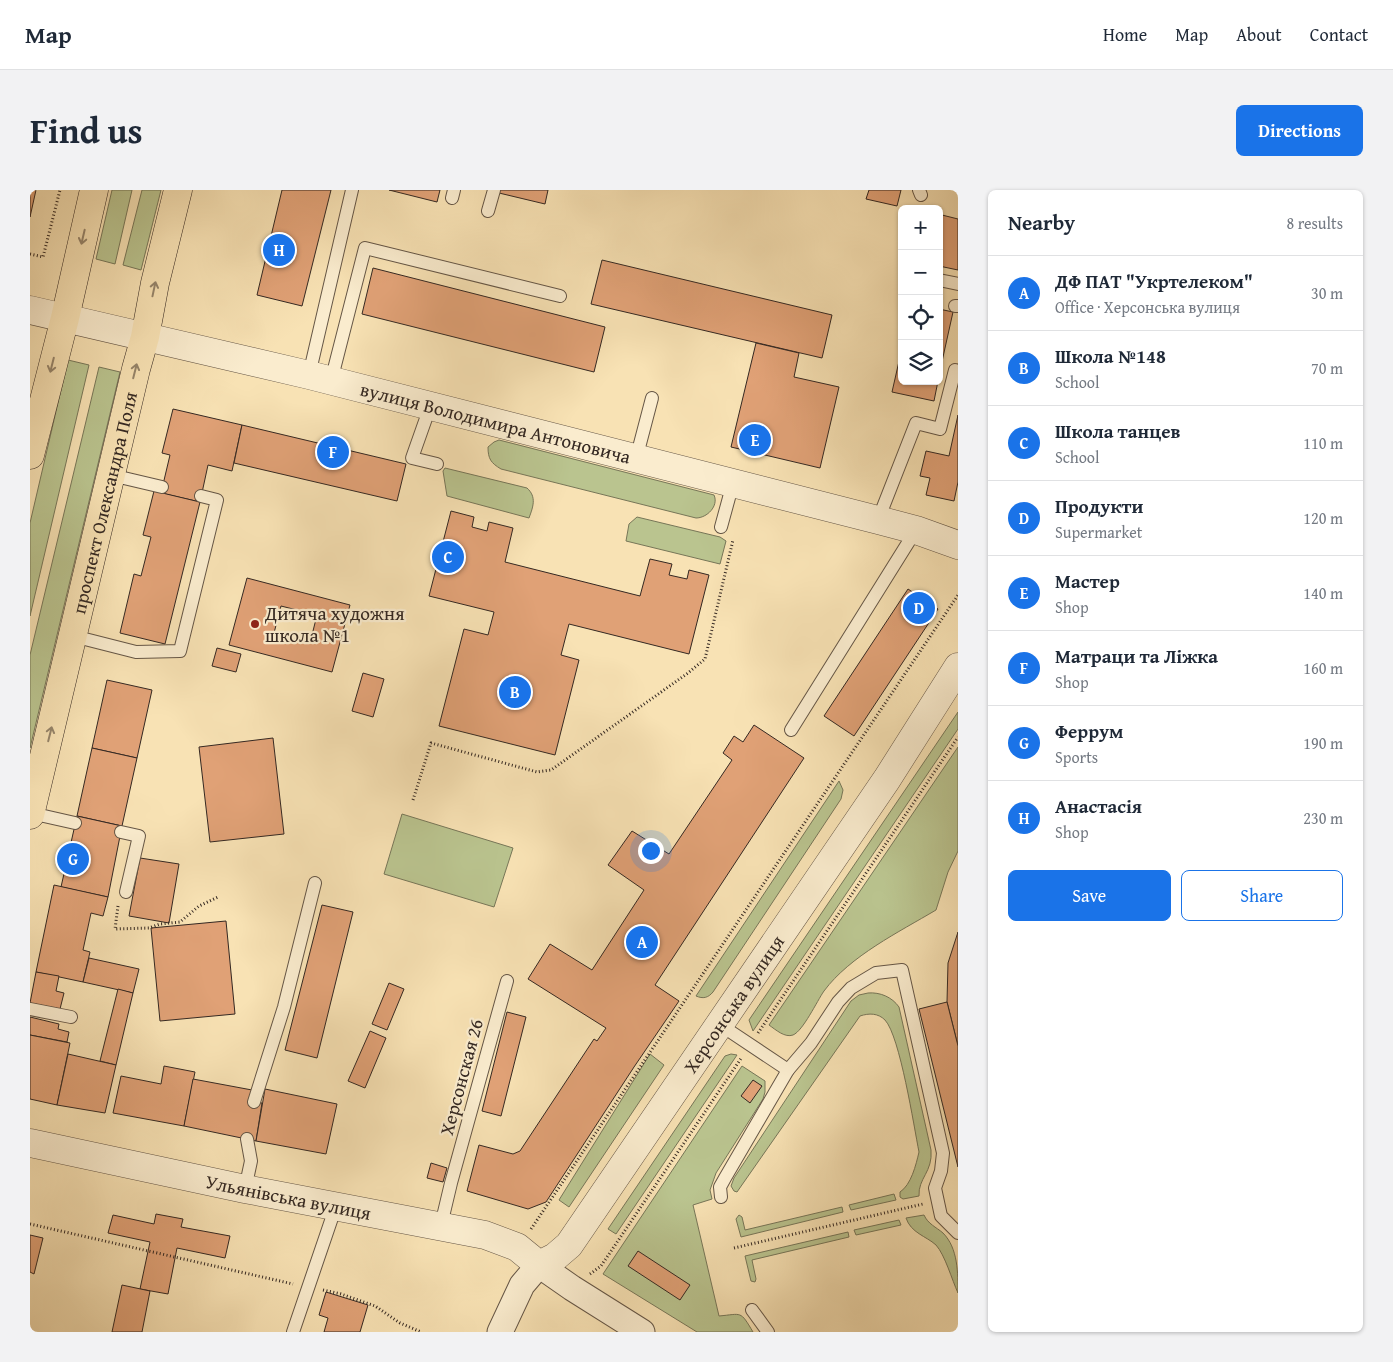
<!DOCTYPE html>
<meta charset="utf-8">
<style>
body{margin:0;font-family:"Gentium Book Plus",serif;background:#f2f2f3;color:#1f2937}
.controls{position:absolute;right:15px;top:15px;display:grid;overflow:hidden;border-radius:8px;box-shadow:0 1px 4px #0004}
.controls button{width:45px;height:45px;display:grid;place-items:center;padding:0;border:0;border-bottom:1px solid #e0e1e3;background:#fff;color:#1f2937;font:25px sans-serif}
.you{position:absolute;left:620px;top:660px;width:18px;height:18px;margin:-12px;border:4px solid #fff;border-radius:50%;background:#1a73e8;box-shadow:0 0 0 8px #1a73e833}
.badge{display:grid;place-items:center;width:32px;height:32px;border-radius:50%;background:#1a73e8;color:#fff;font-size:16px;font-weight:700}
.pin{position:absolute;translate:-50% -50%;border:2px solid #fff;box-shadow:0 1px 5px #0006}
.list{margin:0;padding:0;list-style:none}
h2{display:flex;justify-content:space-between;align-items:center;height:65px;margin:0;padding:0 20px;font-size:21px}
h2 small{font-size:16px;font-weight:400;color:#747a83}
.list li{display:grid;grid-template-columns:32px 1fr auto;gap:15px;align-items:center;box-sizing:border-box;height:75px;padding:0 20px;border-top:1px solid #e0e1e3}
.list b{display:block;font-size:19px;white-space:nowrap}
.list p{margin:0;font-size:16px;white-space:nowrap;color:#747a83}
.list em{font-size:16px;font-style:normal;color:#747a83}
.actions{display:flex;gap:10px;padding:15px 20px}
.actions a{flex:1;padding:11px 0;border:1px solid #1a73e8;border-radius:8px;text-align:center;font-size:18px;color:#1a73e8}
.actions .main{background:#1a73e8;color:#fff}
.icon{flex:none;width:28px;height:28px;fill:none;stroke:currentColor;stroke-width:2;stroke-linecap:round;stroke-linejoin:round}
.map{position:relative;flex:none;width:928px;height:1142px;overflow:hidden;border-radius:8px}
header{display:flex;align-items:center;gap:30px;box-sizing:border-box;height:70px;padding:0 25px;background:#fff;border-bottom:1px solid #e0e1e3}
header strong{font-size:24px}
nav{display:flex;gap:28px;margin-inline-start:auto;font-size:18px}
.intro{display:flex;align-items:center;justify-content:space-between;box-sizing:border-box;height:120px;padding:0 30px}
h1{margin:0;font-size:35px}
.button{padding:12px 22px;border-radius:8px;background:#1a73e8;color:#fff;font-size:18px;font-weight:700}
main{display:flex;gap:30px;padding:0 30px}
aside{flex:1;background:#fff;border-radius:8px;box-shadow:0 1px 4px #0004}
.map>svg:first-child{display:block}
.green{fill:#bac48f;stroke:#777658}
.building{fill:#e0a176;stroke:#342822;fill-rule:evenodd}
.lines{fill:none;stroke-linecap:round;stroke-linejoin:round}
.service-casing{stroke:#655646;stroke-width:14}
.minor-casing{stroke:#655646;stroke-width:27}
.tertiary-casing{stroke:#655646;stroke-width:29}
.primary-casing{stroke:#342822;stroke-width:29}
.path{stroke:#342822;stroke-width:3;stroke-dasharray:1 2.5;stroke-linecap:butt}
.service{stroke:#faecce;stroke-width:12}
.minor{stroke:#faecce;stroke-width:25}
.tertiary{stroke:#faecce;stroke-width:28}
.primary{stroke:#f8e2b4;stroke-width:28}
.oneway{stroke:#96856b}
.poi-dot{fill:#8f2418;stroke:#faecce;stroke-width:2}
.labels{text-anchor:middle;stroke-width:4.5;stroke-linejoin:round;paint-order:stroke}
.street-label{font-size:19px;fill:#342822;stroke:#faecce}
.poi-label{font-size:19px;fill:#342822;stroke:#faecce;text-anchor:start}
</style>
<header>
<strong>Map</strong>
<nav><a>Home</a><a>Map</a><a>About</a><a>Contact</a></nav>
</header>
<div class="intro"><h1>Find us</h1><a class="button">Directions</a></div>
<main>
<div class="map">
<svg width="928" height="1142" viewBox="0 0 928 1142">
<rect width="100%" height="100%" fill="#f8e2b4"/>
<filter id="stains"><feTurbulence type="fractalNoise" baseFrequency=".004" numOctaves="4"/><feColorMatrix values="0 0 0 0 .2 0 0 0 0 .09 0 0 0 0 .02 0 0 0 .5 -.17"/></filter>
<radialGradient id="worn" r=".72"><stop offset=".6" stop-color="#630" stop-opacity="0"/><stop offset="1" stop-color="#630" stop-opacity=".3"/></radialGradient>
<g class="green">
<path d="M82,0H102L85,74L66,69Z"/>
<path d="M112,0H131L111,80L93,75Z"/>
<path d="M38,170L59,175L0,426V333Z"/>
<path d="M69,177L90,182L0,558V465Z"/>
<path d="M469,250L684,305C689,316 677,328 666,328L471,279C461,273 458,269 458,257L464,252Z"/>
<path d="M415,278L497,298C507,307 503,317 499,328L417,306L413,281Z"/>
<path d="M607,327L690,347L696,351L690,374L596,351L599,334Z"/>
<path d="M928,522V539L723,841L719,830Z"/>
<path d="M928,557V661L918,682L906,720C869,742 820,766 794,801C787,811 773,841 763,845C755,848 746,840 739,835Z"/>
<path d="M809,591L813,600L811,609L683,802C678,808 673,809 666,806Z"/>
<path d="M372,624L483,658L464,717L354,684Z"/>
<path d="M838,803C850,802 862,807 869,817L901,960C903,982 888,988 889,1006L873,1009L870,1007V1002C881,995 886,975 889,962C884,937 870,846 855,830C848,823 839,823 830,826L707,1002L704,1001L701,996L704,988L821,811L829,805Z"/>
<path d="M620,864L634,875L539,1017L529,1010Z"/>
<path d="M701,864L707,865L586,1044L578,1039L695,866Z"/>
<path d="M712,876L735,891V902L733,909L686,983L680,1000L682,1009L663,1015L689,1126C712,1124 710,1120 723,1142H667L573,1084Z"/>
<path d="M864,1004L866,1010L821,1020L819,1015Z"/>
<path d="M812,1017L813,1022L711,1047L706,1029L709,1025L712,1027L715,1040Z"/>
<path d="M894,1025C898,1034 906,1037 913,1043C928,1058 928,1083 928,1103C922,1090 915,1065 906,1055C896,1046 881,1043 876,1028Z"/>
<path d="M869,1030L871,1035L826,1045L824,1040Z"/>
<path d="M818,1042L819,1047L722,1070L726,1089L725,1092L721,1091L715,1066Z"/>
</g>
<g class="building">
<path d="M0,0H6L0,27Z"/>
<path d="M252,0H301L272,116L227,105Z"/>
<path d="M359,0H410L407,12Z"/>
<path d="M470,0H518L515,14L469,3Z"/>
<path d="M839,0H871L867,16L836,9Z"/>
<path d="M912,25L928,29V80L909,76V39Z"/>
<path d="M572,70L802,125L792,168L561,114Z"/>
<path d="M343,78L575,137L564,182L332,124Z"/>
<path d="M909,119L923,122L909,185Z"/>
<path d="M726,153L769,163L764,187L809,197L790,278L701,257Z"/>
<path d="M872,158V191H908L904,211L862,202Z"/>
<path d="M143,219L212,235L202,281L178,275L170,312L131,303L140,265L132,263Z"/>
<path d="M928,225V292L924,311L896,305L900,288L890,286L896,261L919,266Z"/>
<path d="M212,235L376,274L367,311L204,273Z"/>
<path d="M124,301L170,312L135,454L90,443L104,384L111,386L121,347L113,345Z"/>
<path d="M421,321L444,327L442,337L457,341L459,332L483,338L475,372L610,406L620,369L642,374L639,385L657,389L659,380L679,385L659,464L539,434L531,465L549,470L525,565L409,536L434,439L458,445L464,422L399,406Z"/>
<path d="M217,388L320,415L302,482L199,455ZM251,416L287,425L280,453L244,443Z"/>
<path d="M878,399L908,419L824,546L794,526Z"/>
<path d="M187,458L211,464L206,482L182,476Z"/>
<path d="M333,483L354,489L343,527L322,521Z"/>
<path d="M77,490L122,500L107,568L62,558Z"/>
<path d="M724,535L774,568L625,795L649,811L604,877L516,1012L498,1019L437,1001L449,955L483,964L490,961L564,849L567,851L576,838L498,789L520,754L562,780L614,700L578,675L602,641L639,664L702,570L693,563L704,546L713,552Z"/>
<path d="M243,548L254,644L180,652L169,557Z"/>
<path d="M62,558L107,568L92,636L47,626Z"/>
<path d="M47,626L92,636L78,707L31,697Z"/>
<path d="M110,668L149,674L139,733L99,726Z"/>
<path d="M24,695L78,707L73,726L61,723L53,760L60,762L53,792L6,782Z"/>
<path d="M292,715L323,722L287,868L255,860Z"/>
<path d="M196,731L205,824L130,831L121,738Z"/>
<path d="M928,742V856L917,812L918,773Z"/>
<path d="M59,768L109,779L103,803L53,792Z"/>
<path d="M6,782L29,786L26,801L34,803L30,819L0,813Z"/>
<path d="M359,793L374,799L357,840L342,834Z"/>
<path d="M88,799L103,803L86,875L70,871Z"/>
<path d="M917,812L928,856V977L889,819Z"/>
<path d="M477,822L496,827L471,926L452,921Z"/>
<path d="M0,827L29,834L28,839L39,842L37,852L0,845Z"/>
<path d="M340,841L356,848L335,898L318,891Z"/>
<path d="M0,845L40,853L27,915L0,909Z"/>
<path d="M38,864L86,875L75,923L27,915Z"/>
<path d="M134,876L165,882L154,936L83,923L91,886L131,894Z"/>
<path d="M163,889L222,900L220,911L232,913L226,951L154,936Z"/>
<path d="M723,890L732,896L720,913L711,906Z"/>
<path d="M235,899L307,914L296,964L226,951Z"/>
<path d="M401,973L417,978L413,992L397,988Z"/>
<path d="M126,1024L153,1029L151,1037L200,1046L195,1068L147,1058L138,1104L110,1099L120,1052L78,1043L83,1025L124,1034Z"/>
<path d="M0,1045L13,1048L4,1084L0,1082Z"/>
<path d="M608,1061L660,1095L650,1110L598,1076Z"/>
<path d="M92,1095L120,1101L112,1142H82Z"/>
<path d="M296,1102L338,1115L330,1142H294L298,1128L289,1125Z"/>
</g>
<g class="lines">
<defs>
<g id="service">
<path d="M889,0L891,5"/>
<path d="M422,8L424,0"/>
<path d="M458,21L464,0"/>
<path d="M909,90L928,94"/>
<path d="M925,116H928"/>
<path d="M279,185L322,0"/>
<path d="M301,191L335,58L530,106"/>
<path d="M400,217L382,268L407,274"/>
<path d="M606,269L622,208"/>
<path d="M81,285L132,297"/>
<path d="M848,330L886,233L910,239L925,180L928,181"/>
<path d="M691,337L703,293"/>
<path d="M43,446L106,462L150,461L187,310L171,306"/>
<path d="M761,540L886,340"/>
<path d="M1,623L45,633"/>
<path d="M91,642L109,646L96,702"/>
<path d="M0,819L41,827"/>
<path d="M689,834L758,880L695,988L690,997L691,1007"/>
<path d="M758,880L781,853L808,812L821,798L846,783L872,780L913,963L911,981L905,998L911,1026L928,1043"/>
<path d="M224,912L254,817L285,693"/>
<path d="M215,999L221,971L217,949"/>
<path d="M411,1035L421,993L477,791"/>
<path d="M722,1120L738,1142"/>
<path d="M263,1142L306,1016"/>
</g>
<path id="minor" d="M470,1142L492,1095L509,1075L542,1098L612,1142"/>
<g id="tertiary">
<path id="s1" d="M0,120L279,185L848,330L886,340L928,355"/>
<path id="s2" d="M0,953L215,999L455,1045L487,1057L509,1075L525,1067L539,1055L857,589L928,477"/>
</g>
<g id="primary">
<path d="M0,265L35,128L64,0"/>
<path id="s3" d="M0,625L106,179L115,147L125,93L148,0"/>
</g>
</defs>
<use href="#service" class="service-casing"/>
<use href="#minor" class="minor-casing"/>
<use href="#tertiary" class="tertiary-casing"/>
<use href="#primary" class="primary-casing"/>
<g class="path">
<path d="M0,64L13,67L30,0"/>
<path d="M383,610L401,553L507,582L521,580L658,483L675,469L703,350"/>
<path d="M88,716L85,739L119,738L130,734L150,732L169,716L188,707"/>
<path d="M728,843L928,547"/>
<path d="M0,1034L263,1094"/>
<path d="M501,1039L928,405"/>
<path d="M704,1058L893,1014"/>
<path d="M560,1084L571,1076L712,867"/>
<path d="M293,1100L311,1104L345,1116L370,1133L391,1142"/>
</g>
<use href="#service" class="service"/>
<use href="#minor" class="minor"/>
<use href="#tertiary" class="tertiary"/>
<use href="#primary" class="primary"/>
</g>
<defs><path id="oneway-shaft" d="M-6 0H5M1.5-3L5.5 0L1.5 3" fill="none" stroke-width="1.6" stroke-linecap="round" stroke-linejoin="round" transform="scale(1.25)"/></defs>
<g class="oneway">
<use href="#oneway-shaft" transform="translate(53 47) rotate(103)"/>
<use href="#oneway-shaft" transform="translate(124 99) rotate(-78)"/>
<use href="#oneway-shaft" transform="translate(22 175) rotate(104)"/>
<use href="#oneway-shaft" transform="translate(105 181) rotate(-76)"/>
<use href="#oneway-shaft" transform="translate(20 544) rotate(-76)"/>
</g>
<circle class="poi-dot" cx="225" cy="434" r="5"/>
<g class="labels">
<g class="street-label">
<text dy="7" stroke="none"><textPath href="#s1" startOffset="479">вулиця Володимира Антоновича</textPath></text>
<text dy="7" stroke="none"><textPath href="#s3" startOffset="321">проспект Олександра Поля</textPath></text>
<text dy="7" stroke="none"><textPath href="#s2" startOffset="855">Херсонська вулиця</textPath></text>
<text transform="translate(431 887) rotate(-75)" y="7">Херсонская 26</text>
<text dy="7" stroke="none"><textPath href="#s2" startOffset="264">Ульянівська вулиця</textPath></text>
</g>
<g class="poi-label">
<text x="235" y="430">Дитяча художня<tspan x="235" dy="22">школа №1</tspan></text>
</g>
</g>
<rect width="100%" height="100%" filter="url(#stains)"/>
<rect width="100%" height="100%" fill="url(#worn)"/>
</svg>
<div class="controls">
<button>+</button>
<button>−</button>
<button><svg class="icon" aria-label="locate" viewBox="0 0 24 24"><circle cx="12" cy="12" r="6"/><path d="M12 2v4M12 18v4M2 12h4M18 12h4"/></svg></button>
<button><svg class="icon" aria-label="layers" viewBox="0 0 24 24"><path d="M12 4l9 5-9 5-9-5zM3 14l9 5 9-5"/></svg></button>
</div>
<div class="you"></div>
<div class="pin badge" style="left:612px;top:752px">A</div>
<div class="pin badge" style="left:485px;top:502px">B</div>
<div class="pin badge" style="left:418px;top:367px">C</div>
<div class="pin badge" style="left:889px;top:418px">D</div>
<div class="pin badge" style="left:725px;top:250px">E</div>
<div class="pin badge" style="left:303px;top:262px">F</div>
<div class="pin badge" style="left:43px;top:669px">G</div>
<div class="pin badge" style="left:249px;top:60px">H</div>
</div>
<aside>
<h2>Nearby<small>8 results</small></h2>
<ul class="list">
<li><span class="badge">A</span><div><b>ДФ ПАТ &quot;Укртелеком&quot;</b><p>Office · Херсонська вулиця</p></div><em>30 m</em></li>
<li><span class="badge">B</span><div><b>Школа №148</b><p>School</p></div><em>70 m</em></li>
<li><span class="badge">C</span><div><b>Школа танцев</b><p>School</p></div><em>110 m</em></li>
<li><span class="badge">D</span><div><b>Продукти</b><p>Supermarket</p></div><em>120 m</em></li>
<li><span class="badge">E</span><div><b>Мастер</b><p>Shop</p></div><em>140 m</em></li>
<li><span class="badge">F</span><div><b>Матраци та Ліжка</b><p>Shop</p></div><em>160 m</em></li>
<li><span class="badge">G</span><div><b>Феррум</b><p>Sports</p></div><em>190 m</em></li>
<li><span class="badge">H</span><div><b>Анастасія</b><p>Shop</p></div><em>230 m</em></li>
</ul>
<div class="actions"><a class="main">Save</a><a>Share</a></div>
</aside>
</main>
